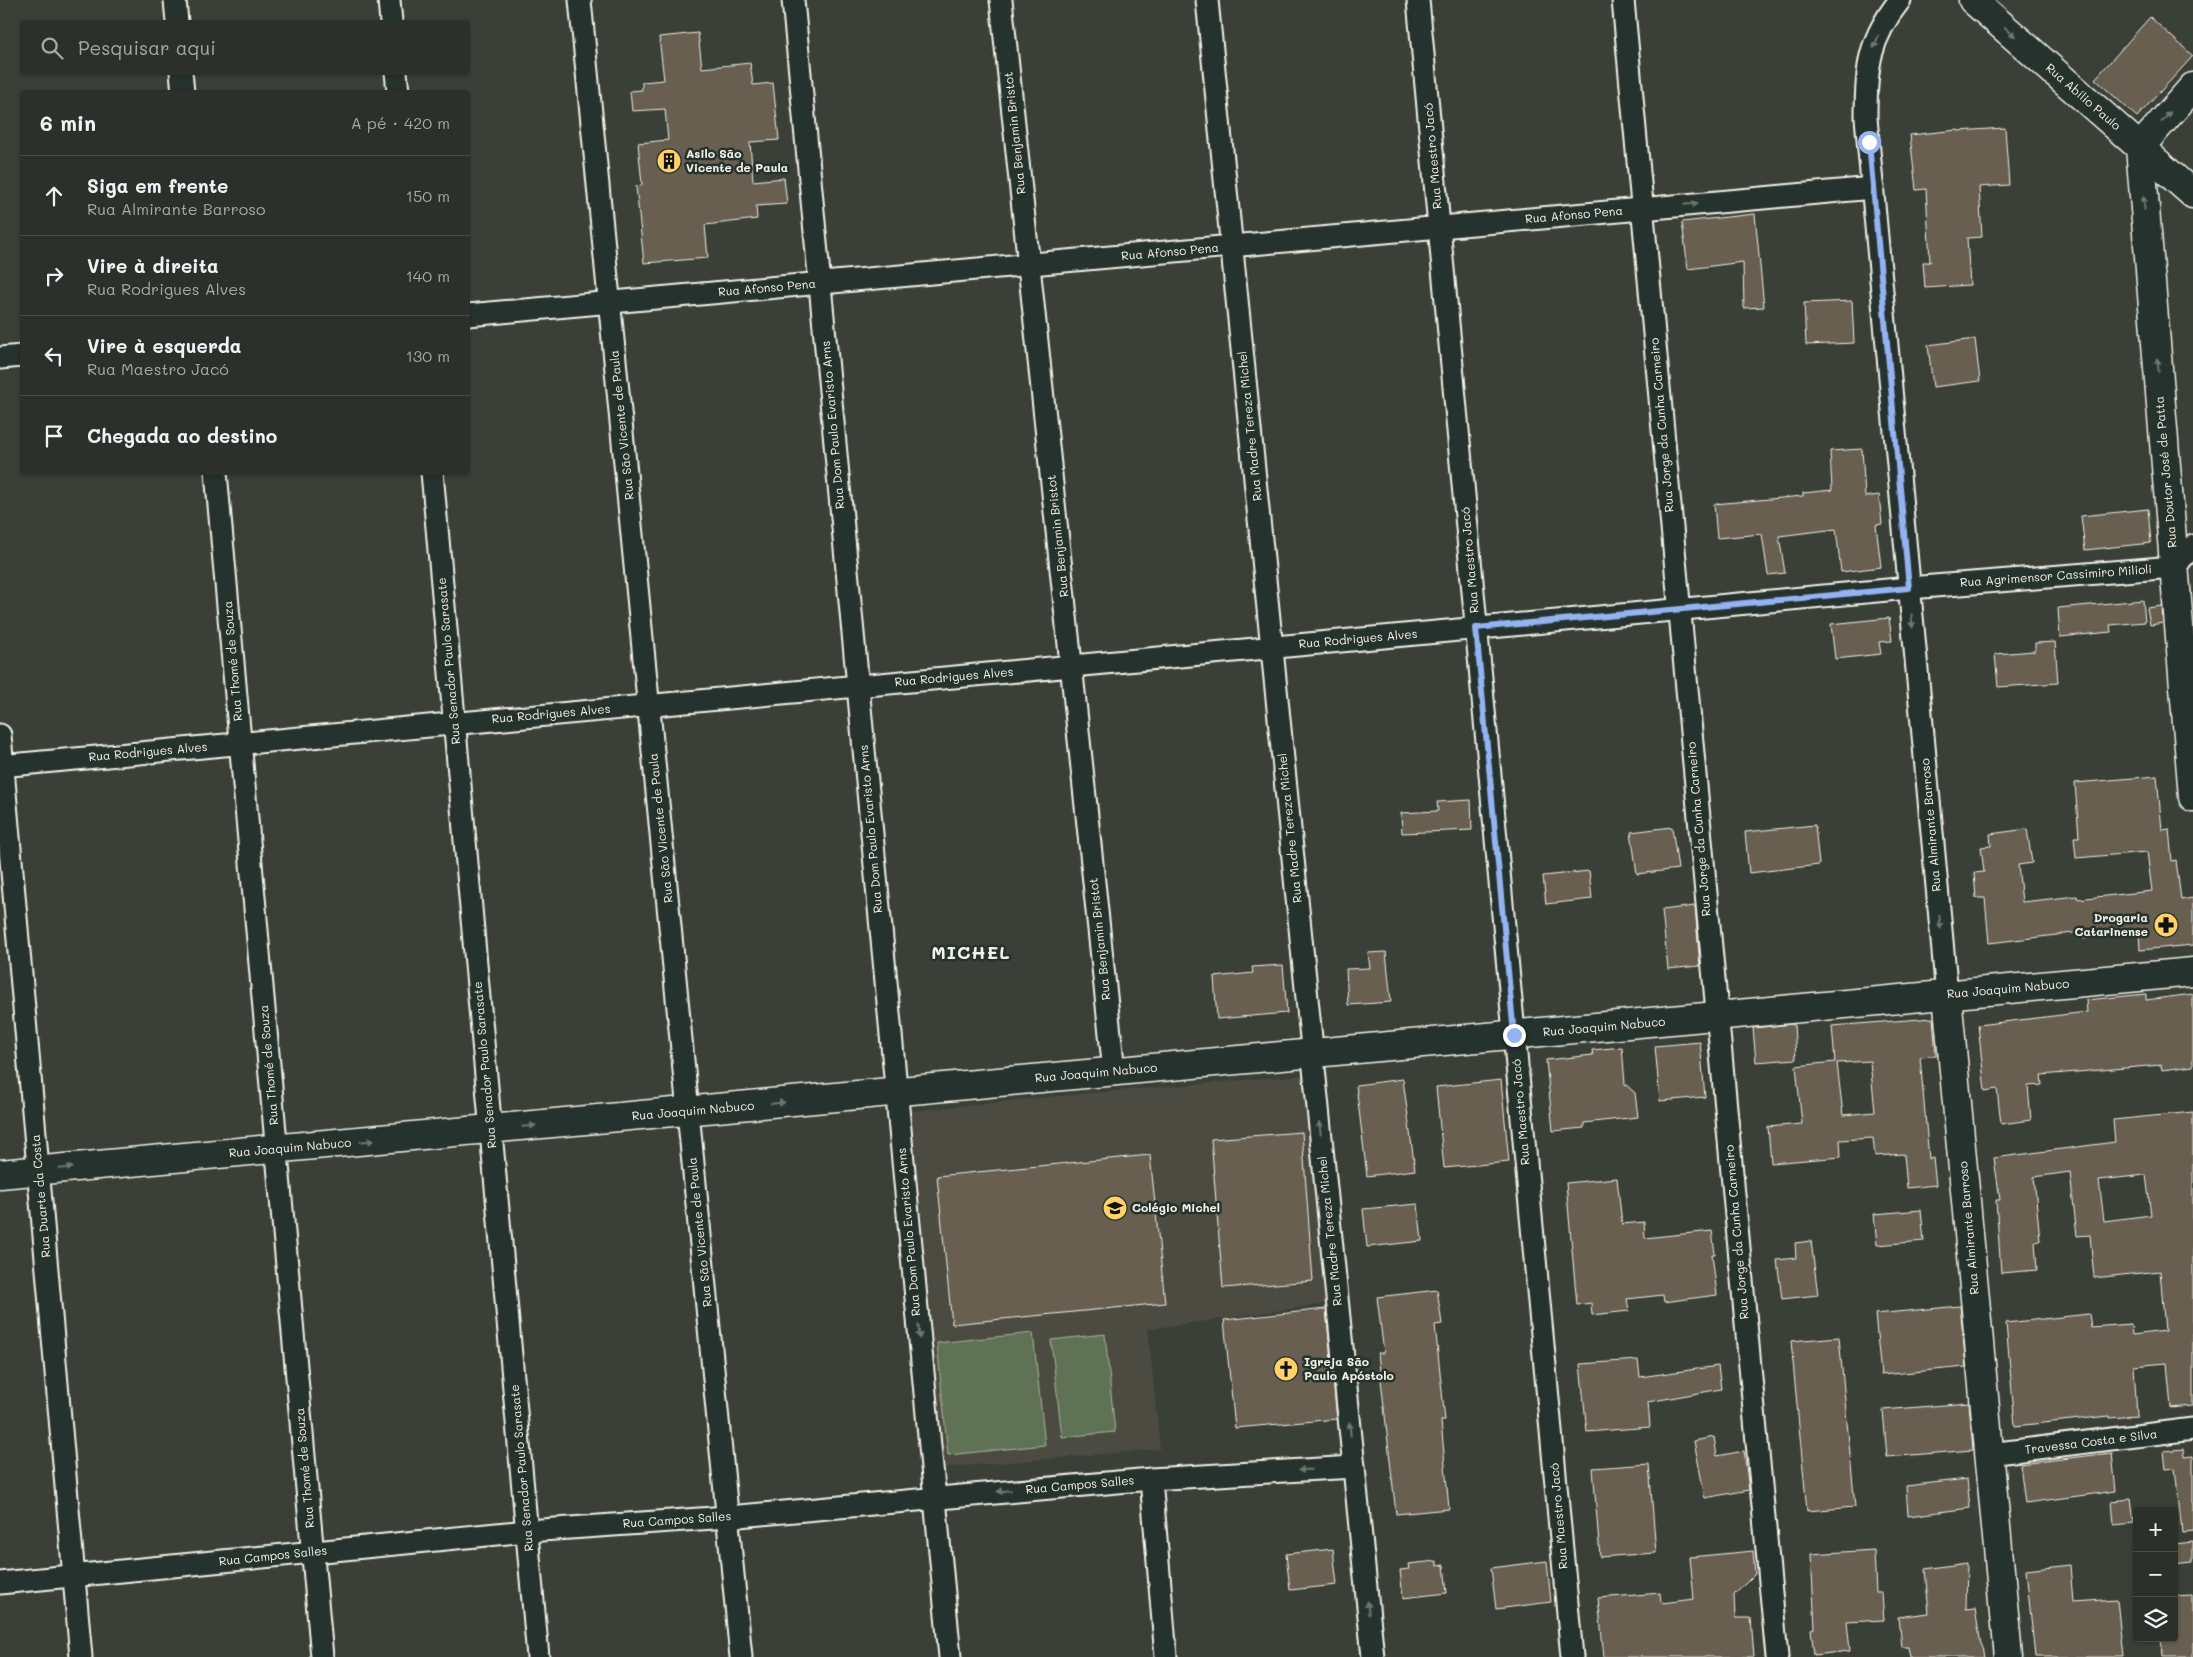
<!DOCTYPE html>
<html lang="pt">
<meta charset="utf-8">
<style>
body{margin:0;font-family:Mali,sans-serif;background:#343832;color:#f1f3f6}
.controls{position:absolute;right:15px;bottom:15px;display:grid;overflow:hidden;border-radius:5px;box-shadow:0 1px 4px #0004}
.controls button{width:45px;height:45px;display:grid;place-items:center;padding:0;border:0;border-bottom:1px solid #484b47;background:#2c302a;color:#f1f3f6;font:25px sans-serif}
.stop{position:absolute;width:15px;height:15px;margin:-11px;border:4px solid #95b2f1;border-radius:50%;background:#fff}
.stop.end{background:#95b2f1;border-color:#fff;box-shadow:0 1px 5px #0008}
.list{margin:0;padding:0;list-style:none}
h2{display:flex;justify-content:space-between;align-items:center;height:65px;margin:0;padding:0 20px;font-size:21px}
h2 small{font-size:16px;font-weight:400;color:#a6a9a8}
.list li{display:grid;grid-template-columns:32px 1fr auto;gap:15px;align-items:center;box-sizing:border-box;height:80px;padding:0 20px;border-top:1px solid #484b47}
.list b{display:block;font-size:19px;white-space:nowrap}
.list p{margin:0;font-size:16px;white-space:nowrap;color:#a6a9a8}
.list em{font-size:16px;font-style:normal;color:#a6a9a8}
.icon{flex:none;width:28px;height:28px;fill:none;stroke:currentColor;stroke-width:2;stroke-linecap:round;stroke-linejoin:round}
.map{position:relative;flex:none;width:2193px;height:1657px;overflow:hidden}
.search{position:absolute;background:#2c302a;box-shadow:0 1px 4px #0004;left:20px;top:20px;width:450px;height:55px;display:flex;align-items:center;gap:12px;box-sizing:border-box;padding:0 18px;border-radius:5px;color:#a6a9a8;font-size:19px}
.panel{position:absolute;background:#2c302a;box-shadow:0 1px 4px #0004;left:20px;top:90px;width:450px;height:385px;border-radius:5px}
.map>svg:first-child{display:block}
.built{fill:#4b4c43}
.green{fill:#617254;stroke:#aab29e}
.building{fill:#685e51;stroke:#f4f1e8;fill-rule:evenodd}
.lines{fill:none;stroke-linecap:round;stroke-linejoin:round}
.minor-casing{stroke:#f4f1e8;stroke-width:25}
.tertiary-casing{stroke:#f4f1e8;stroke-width:31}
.secondary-casing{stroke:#f4f1e8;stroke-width:31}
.primary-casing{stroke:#f4f1e8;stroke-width:31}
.minor{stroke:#26332d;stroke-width:21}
.tertiary{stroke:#26332d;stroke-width:28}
.secondary{stroke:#26332d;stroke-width:28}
.primary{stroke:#26332d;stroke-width:28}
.oneway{fill:#6e766e}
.route{stroke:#95b2f1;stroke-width:6}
.labels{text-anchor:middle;stroke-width:5;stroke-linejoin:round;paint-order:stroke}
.street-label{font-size:12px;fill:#f4f1e8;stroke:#26332d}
.poi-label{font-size:12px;font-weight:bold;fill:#f4f1e8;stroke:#26332d;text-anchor:start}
.district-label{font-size:18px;font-weight:bold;letter-spacing:1px;fill:#f4f1e8;stroke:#26332d}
</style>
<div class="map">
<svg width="2193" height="1657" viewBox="0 0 2193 1657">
<rect width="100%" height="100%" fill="#3a4038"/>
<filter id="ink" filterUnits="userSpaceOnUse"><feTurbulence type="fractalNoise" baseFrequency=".02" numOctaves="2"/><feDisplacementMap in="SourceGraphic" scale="10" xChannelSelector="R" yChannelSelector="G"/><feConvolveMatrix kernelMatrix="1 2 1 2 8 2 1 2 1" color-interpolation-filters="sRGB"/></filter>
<g filter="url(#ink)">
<path class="built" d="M1306,1075L1325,1304L1148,1329L1160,1449L939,1468L903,1112L1080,1094Z"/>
<g class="green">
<path d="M1033,1333L1045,1445L948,1455L937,1343Z"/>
<path d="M1105,1334L1115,1432L1062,1437L1051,1340Z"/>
</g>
<g class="building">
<path d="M2150,17L2193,56L2137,117L2095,79Z"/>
<path d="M698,33L702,68L750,63L753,85L773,83L779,140L750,142L753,181L784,178L787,204L756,206L757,219L705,225L708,258L644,263L636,186L642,185L638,143L668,140L665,109L632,111L630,91L642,90V82L664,80L659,37Z"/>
<path d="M2005,128L2009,185L1979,187L1982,237L1967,238L1970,285L1925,288L1923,262H1930L1926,189L1916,190L1910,135L1958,130V131Z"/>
<path d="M1755,214L1764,307L1744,308L1743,262L1688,269L1682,222Z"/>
<path d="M1852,301L1854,343L1806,345L1804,303Z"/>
<path d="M1975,339L1980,381L1933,387L1928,345Z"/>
<path d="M1862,449L1865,497L1879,495L1882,524L1876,525L1881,567L1841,572L1836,529L1779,536L1785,573L1768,575L1762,534L1717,538L1714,504L1803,496V493L1832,490L1830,451Z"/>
<path d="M2148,509L2151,543L2085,550L2081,516Z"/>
<path d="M2143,600L2145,622L2110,625L2111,632L2060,637L2058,608Z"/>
<path d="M2162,606L2163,623L2150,625L2147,608Z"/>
<path d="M1889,618L1892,641L1879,642L1881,654L1835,659L1831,624Z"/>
<path d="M2055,642L2058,683L1998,687L1995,654L2035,651V643Z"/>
<path d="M2157,776L2162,830L2169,829L2172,861L2176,860L2181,900L2193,898V945L2140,950L2139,932L2083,938L2082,932L1989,943L1985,898H1976L1974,873L1984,872L1981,847L1991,846L1990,834L2027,829L2032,863L2018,865L2022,902L2077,896L2078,899L2152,891L2147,852L2076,858L2074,837H2079L2075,783Z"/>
<path d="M1471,800L1472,830L1402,833L1401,813L1438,811L1437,802Z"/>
<path d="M1815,825L1819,865L1749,873L1745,832Z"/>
<path d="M1672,827L1678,869L1637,874L1631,832Z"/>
<path d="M1589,871L1592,899L1546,904L1543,876Z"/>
<path d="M1695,906L1700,966L1668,969L1662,910Z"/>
<path d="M1386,952L1391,1002L1348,1005L1346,969L1370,968L1368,953Z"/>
<path d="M1283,965L1287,1013L1217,1019L1214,977L1253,973L1252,967Z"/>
<path d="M2146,994V1000L2193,994V1066L2162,1070L2161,1065L2041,1075L2042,1085L2028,1086L2031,1120L2001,1124L1997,1089L1985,1091L1978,1025L2087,1012L2086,1000Z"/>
<path d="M1933,1018L1936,1056L1920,1057L1929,1159L1933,1158L1936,1185L1907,1188L1904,1154L1875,1156L1873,1138L1840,1140L1841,1157L1771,1163L1768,1127L1802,1124L1796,1066L1835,1062L1832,1026ZM1870,1061L1875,1112L1843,1115L1837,1063Z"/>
<path d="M1794,1024L1796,1059L1756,1062L1753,1028Z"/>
<path d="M1700,1042L1705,1097L1660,1101L1655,1046Z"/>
<path d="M1622,1047L1625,1084L1635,1093L1638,1117L1584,1123V1128L1553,1131L1546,1060L1593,1055L1592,1050Z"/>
<path d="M1403,1079L1415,1170L1367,1176L1356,1085Z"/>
<path d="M1501,1080L1509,1162L1444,1168L1436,1087Z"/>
<path d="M2193,1112V1406L2171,1408L2167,1363L2134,1366L2137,1416L2109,1418V1416L2015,1426L2006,1323L2089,1314L2091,1327L2131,1324L2132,1335L2165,1331L2160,1271L2094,1278L2090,1235L2077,1236L2070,1172L2034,1177L2040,1241L2035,1242L2037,1270L2001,1273L1996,1200H2000L1994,1158L2115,1142L2113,1120ZM2146,1175L2151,1215L2104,1221L2099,1180Z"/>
<path d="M1302,1132L1313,1281L1223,1288L1211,1139Z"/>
<path d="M1150,1155L1165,1303L952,1324L937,1176Z"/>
<path d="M1617,1178L1622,1224L1644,1222L1645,1238L1712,1231L1715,1254H1712L1717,1295L1664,1302L1663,1295L1627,1299L1629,1311L1592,1315L1591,1303L1577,1305L1566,1183Z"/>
<path d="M1418,1204L1422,1241L1367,1247L1363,1209Z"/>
<path d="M1921,1210L1924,1241L1877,1245L1874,1214Z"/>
<path d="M1811,1241L1818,1295L1782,1299L1777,1260L1796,1258L1795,1243Z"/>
<path d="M1437,1290L1442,1324L1435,1325L1445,1420L1441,1421L1449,1509L1396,1514L1378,1353H1384L1377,1297Z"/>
<path d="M1960,1306L1966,1367L1881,1375L1875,1314Z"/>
<path d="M1326,1309L1337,1419L1235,1428L1224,1320Z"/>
<path d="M1839,1337L1855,1507L1807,1511L1791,1341Z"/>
<path d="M1638,1360L1640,1377L1718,1366L1721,1389L1648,1402L1650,1427L1587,1432L1580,1364Z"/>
<path d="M1969,1403L1973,1450L1887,1457L1883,1410Z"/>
<path d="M1714,1437L1717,1456L1744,1451L1749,1490L1705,1498L1694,1441Z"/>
<path d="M2183,1449L2184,1457L2193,1456V1531L2182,1532L2175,1468L2166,1469L2164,1451Z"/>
<path d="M2112,1453L2116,1491L2025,1503L2020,1464Z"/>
<path d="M1649,1464L1656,1553L1600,1557L1593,1468Z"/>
<path d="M1967,1479L1970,1508L1908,1516L1906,1486Z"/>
<path d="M2131,1499L2134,1523L2114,1525L2112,1501Z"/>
<path d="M2193,1542V1562L2174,1564V1544Z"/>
<path d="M1333,1549L1337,1585L1290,1590L1286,1554Z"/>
<path d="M1874,1550L1876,1593H1882L1884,1620L1847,1622L1850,1651L1814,1655L1811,1629L1815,1628L1811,1554Z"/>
<path d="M1753,1551L1755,1574L1734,1595L1735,1618H1751L1754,1657H1604L1598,1598L1661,1593L1662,1603L1694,1599L1690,1557Z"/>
<path d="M1437,1561V1566L1444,1565L1447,1593L1403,1598L1400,1570L1409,1569L1408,1564Z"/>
<path d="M1547,1561L1551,1602L1496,1609L1491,1568Z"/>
<path d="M1967,1563L1966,1609L1975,1608L1983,1657H1910L1908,1647H1901L1898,1617L1929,1613L1925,1569Z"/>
<path d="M2070,1565L2073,1602L2117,1599L2123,1657H2035L2026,1570Z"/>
<path d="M2193,1594V1657H2164L2162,1638H2174V1595Z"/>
</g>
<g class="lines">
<defs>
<g id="minor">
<path d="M175,0L177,22"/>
<path d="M389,0L391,22"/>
<path d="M580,0L741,1657"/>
<path d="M793,0L950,1657"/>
<path d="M1001,0L1114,1072"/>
<path d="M1207,0L1373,1657"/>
<path d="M1418,0L1572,1657"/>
<path d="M1623,0L1777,1657"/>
<path d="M1900,0C1868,40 1866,69 1866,118L1947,995"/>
<path d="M181,72L183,92"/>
<path d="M396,72L398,92"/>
<path d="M468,315L1873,188"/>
<path d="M0,358L22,356"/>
<path d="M216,472L322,1657"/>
<path d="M432,472L538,1657"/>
<path d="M0,735L81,1657"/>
<path d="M0,766L1909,588L2174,567L2193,546"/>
<path d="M1989,1454L2193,1429"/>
<path d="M1151,1479L1166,1657"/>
<path d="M0,1583L527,1531L728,1517L1151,1479L1354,1467"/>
</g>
<g id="tertiary">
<path d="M1973,0L2193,194"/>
<path d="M2193,87L2140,147L2193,797"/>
</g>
<path id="secondary" d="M1947,995L2008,1657"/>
<path id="primary" d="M0,1174L2193,972"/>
</defs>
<use href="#minor" class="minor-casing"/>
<use href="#tertiary" class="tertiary-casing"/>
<use href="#secondary" class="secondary-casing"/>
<use href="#primary" class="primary-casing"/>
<use href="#minor" class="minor"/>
<use href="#tertiary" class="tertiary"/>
<use href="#secondary" class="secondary"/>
<use href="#primary" class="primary"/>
</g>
<defs><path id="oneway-solid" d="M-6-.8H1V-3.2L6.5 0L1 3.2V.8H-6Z" transform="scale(1.25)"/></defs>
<g class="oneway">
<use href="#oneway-solid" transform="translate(2010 32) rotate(41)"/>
<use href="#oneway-solid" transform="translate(1876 42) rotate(111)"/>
<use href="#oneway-solid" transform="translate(2166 117) rotate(-48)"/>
<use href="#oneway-solid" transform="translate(2144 203) rotate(-95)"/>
<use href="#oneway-solid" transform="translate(1691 204) rotate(-5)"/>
<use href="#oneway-solid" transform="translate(2158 365) rotate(-95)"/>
<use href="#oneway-solid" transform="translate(1912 621) rotate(85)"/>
<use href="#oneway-solid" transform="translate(1940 922) rotate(85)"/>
<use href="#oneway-solid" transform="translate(778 1103) rotate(-5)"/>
<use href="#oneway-solid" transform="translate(529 1126) rotate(-5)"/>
<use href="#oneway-solid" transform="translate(1320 1128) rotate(-96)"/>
<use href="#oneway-solid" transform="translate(367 1141) rotate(-5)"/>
<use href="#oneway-solid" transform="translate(66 1168) rotate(-5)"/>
<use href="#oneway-solid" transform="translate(919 1332) rotate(85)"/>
<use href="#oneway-solid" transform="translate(1350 1429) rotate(-96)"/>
<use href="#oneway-solid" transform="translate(1305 1470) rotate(177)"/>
<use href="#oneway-solid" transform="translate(1004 1491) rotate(175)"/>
<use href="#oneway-solid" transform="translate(1368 1608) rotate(-96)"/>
</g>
</g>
<g class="lines" filter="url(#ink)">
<path class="route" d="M1514,1035L1476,628L1909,588L1869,142"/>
</g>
<defs>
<symbol id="building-disc" viewBox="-11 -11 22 22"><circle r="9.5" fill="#ffd166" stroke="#26332d"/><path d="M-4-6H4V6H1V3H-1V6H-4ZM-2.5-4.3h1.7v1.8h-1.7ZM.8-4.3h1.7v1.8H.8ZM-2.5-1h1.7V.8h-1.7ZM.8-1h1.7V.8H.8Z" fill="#111"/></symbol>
<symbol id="pharmacy-disc" viewBox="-11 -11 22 22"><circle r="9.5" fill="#ffd166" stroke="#26332d"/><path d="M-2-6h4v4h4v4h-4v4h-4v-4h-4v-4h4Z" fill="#111"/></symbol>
<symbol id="school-disc" viewBox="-11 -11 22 22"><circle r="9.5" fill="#ffd166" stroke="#26332d"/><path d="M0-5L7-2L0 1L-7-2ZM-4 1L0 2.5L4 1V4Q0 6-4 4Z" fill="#111"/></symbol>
<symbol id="church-disc" viewBox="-11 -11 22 22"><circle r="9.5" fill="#ffd166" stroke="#26332d"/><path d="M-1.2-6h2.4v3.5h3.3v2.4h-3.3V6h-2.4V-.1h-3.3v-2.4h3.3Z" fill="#111"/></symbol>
</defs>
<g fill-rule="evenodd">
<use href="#building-disc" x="655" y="147" width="28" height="28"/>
<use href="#pharmacy-disc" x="2152" y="911" width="28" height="28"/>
<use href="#school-disc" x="1101" y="1194" width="28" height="28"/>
<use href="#church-disc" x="1272" y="1355" width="28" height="28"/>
</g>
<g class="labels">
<g class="street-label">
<text transform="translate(2083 97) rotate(41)" y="4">Rua Abílio Paulo</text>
<text transform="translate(1015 133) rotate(-96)" y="4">Rua Benjamin Bristot</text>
<text transform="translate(1433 156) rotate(-95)" y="4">Rua Maestro Jacó</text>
<text transform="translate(1574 215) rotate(-5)" y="4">Rua Afonso Pena</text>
<text transform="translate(1170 252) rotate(-5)" y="4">Rua Afonso Pena</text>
<text transform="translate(767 288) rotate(-5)" y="4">Rua Afonso Pena</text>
<text transform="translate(622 425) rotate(-96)" y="4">Rua São Vicente de Paula</text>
<text transform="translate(833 425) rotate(-95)" y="4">Rua Dom Paulo Evaristo Arns</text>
<text transform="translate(1662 425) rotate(-95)" y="4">Rua Jorge da Cunha Carneiro</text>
<text transform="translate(1250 426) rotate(-96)" y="4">Rua Madre Tereza Michel</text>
<text transform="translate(2166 472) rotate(-95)" y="4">Rua Doutor José de Patta</text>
<text transform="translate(1058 536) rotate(-96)" y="4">Rua Benjamin Bristot</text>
<text transform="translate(1470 560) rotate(-95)" y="4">Rua Maestro Jacó</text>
<text transform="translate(2056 576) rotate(-4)" y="4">Rua Agrimensor Cassimiro Milioli</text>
<text transform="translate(1358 639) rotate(-5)" y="4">Rua Rodrigues Alves</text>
<text transform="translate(233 661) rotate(-95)" y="4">Rua Thomé de Souza</text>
<text transform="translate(449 661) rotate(-95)" y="4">Rua Senador Paulo Sarasate</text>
<text transform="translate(954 677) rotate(-5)" y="4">Rua Rodrigues Alves</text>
<text transform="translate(551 714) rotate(-5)" y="4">Rua Rodrigues Alves</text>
<text transform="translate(148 752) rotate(-5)" y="4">Rua Rodrigues Alves</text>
<text transform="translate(1931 825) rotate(-95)" y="4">Rua Almirante Barroso</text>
<text transform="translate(661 828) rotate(-96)" y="4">Rua São Vicente de Paula</text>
<text transform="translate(1290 828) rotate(-96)" y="4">Rua Madre Tereza Michel</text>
<text transform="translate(871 829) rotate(-95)" y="4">Rua Dom Paulo Evaristo Arns</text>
<text transform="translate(1699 829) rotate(-95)" y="4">Rua Jorge da Cunha Carneiro</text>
<text transform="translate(1100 939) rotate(-96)" y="4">Rua Benjamin Bristot</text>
<text transform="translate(2008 989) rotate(-5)" y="4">Rua Joaquim Nabuco</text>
<text transform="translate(1604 1027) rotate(-5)" y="4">Rua Joaquim Nabuco</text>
<text transform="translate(269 1065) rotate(-95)" y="4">Rua Thomé de Souza</text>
<text transform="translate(485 1065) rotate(-95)" y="4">Rua Senador Paulo Sarasate</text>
<text transform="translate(1096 1073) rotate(-5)" y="4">Rua Joaquim Nabuco</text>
<text transform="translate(693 1111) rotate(-5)" y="4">Rua Joaquim Nabuco</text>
<text transform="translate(1521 1112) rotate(-95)" y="4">Rua Maestro Jacó</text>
<text transform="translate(290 1148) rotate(-5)" y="4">Rua Joaquim Nabuco</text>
<text transform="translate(41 1196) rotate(-95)" y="4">Rua Duarte da Costa</text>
<text transform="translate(1969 1228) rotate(-95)" y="4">Rua Almirante Barroso</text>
<text transform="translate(1330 1231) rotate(-96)" y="4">Rua Madre Tereza Michel</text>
<text transform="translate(700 1232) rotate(-96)" y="4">Rua São Vicente de Paula</text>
<text transform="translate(909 1232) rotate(-95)" y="4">Rua Dom Paulo Evaristo Arns</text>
<text transform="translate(1737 1232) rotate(-95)" y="4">Rua Jorge da Cunha Carneiro</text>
<text transform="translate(2091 1442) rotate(-7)" y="4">Travessa Costa e Silva</text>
<text transform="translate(305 1468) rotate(-95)" y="4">Rua Thomé de Souza</text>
<text transform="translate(522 1468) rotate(-95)" y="4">Rua Senador Paulo Sarasate</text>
<text transform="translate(1080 1485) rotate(-5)" y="4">Rua Campos Salles</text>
<text transform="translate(1559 1516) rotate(-95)" y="4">Rua Maestro Jacó</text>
<text transform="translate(677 1520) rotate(-4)" y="4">Rua Campos Salles</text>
<text transform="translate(273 1556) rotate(-6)" y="4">Rua Campos Salles</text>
</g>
<g class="poi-label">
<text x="686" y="158">Asilo São<tspan x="686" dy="14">Vicente de Paula</tspan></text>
<text x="2148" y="922" text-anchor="end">Drogaria<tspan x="2148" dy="14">Catarinense</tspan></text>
<text x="1132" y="1212">Colégio Michel</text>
<text x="1304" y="1366">Igreja São<tspan x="1304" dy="14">Paulo Apóstolo</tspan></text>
</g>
<g class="district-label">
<text x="971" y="959">MICHEL</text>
</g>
</g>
</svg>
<div class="controls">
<button>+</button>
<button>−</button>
<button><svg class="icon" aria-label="layers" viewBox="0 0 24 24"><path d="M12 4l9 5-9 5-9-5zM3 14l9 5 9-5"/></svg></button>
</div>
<div class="stop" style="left:1869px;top:142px"></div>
<div class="stop end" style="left:1514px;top:1035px"></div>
<div class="search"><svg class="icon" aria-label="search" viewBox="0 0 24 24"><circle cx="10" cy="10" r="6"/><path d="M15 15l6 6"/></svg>Pesquisar aqui</div>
<section class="panel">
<h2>6 min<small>A pé · 420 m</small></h2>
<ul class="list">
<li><svg class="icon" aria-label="ahead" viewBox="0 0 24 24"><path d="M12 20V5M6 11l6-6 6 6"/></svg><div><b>Siga em frente</b><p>Rua Almirante Barroso</p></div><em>150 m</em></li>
<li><svg class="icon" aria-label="right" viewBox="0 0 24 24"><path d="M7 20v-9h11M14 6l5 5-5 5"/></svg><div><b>Vire à direita</b><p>Rua Rodrigues Alves</p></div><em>140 m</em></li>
<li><svg class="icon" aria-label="left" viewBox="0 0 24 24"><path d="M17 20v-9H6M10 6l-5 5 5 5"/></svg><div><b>Vire à esquerda</b><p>Rua Maestro Jacó</p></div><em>130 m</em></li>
<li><svg class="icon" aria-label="arrive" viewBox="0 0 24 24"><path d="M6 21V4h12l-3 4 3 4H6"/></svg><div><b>Chegada ao destino</b></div></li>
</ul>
</section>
</div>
